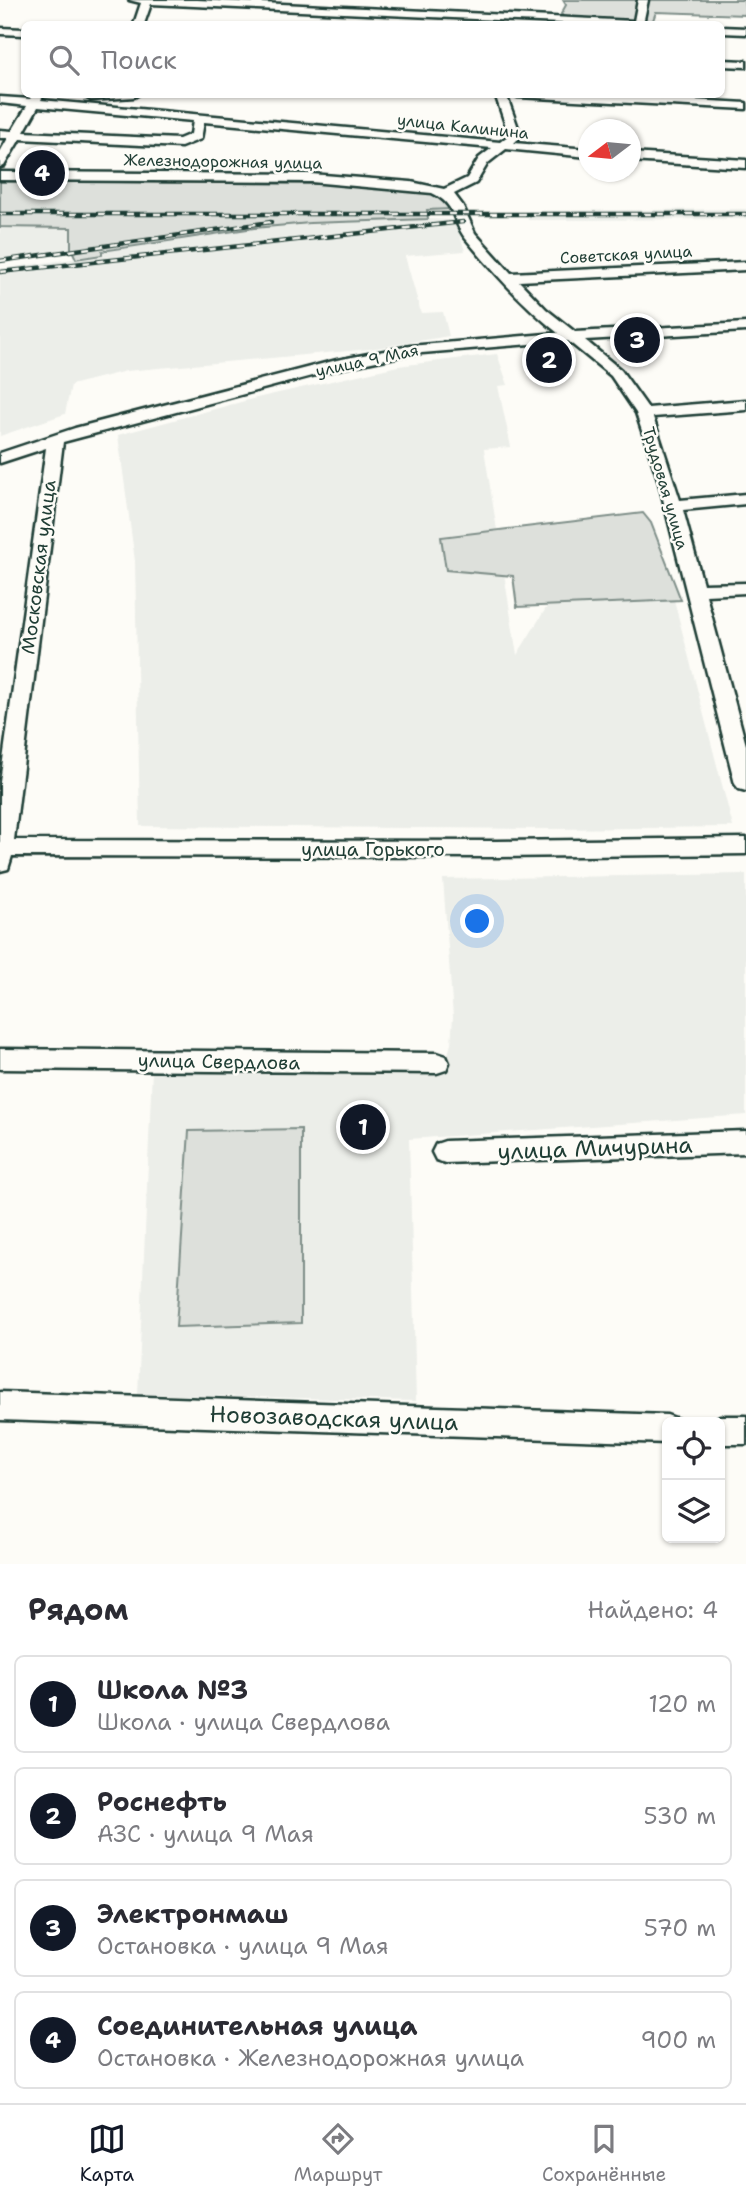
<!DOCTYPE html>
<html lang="ru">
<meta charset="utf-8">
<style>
body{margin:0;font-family:"Shantell Sans",sans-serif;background:#f7f7f7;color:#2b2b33}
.controls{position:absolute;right:21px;bottom:21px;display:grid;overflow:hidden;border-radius:10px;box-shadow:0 2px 5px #0004}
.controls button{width:63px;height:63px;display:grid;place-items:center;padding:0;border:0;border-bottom:2px solid #e1e1e2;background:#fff;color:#2b2b33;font:35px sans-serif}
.compass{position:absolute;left:578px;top:119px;width:63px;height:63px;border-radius:50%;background:#fff;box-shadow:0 2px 5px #0004;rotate:254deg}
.you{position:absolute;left:478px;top:922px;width:24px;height:24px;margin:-18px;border:5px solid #fff;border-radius:50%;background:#1a73e8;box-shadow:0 0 0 10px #1a73e833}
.badge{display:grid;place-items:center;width:46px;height:46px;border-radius:50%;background:#111827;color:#fff;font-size:23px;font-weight:700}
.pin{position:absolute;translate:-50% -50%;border:4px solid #fff;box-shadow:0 2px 7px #0006}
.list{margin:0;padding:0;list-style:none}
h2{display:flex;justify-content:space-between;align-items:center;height:91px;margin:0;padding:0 28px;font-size:30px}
h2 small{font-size:23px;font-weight:400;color:#7c7c81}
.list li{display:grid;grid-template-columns:46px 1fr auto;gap:21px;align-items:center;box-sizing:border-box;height:98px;margin:0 14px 14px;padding:0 14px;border:2px solid #e1e1e2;border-radius:10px}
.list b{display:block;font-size:26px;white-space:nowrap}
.list p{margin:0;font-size:23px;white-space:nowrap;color:#7c7c81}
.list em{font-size:23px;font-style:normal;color:#7c7c81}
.icon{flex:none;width:38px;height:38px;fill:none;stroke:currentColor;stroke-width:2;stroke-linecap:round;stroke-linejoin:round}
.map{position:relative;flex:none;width:746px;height:1564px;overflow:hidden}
.search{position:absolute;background:#fff;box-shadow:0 2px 5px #0004;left:21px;right:21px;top:21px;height:77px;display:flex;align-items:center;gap:18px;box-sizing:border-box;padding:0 24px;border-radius:10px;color:#7c7c81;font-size:26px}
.sheet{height:539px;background:#fff}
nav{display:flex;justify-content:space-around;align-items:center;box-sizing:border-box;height:98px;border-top:2px solid #e1e1e2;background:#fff;font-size:19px;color:#7c7c81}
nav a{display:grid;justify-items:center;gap:4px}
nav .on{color:#111827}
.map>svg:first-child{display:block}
.built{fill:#eceee9}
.green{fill:#dde0db;stroke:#7e8e88;stroke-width:2}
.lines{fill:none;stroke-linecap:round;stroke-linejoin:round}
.minor-casing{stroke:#1f3d34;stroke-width:5}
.minor{fill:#fdfcf7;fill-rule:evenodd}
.rail-casing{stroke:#1f3d34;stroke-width:4.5}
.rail{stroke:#fdfcf7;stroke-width:2.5;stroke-dasharray:7;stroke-linecap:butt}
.labels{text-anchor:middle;stroke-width:5;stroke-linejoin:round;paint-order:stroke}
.far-street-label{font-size:16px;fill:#1f3d34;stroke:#fdfcf7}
.street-label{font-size:19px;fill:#1f3d34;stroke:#fdfcf7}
.near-street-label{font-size:23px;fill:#1f3d34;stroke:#fdfcf7}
</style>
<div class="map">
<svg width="746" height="1564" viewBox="0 0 746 1564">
<rect width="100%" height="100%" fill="#fdfcf7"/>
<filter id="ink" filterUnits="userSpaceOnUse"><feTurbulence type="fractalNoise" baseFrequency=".0143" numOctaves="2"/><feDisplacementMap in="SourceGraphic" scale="14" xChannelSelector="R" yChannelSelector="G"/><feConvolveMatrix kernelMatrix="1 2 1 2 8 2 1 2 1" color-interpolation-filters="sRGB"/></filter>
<g filter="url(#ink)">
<g class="built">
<path d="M746,209V219L528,220V211Z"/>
<path d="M428,219L455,220L465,251L405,256L421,313L443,312L449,336L370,349L126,371L71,385L65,414L0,436V269L101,255V252L254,228L310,223Z"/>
<path d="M0,227L72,228L71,248L0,259Z"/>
<path d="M497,354L508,385L498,386L511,447L484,449L517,655L548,605L674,600L733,827L551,829L140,826L135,561L118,435L252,399L398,366Z"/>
<path d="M746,874V1115L409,1139L416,1401L138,1394L152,1070L442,1073L451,1044L453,1017L443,879Z"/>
</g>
<g class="green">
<path d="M563,0H744L746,15L656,12L652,23L567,20L561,14L566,5Z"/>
<path d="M0,181L341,184L425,191L448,201L452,209L427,210L428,219L310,223L254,228L102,251V255L76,259L71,248V228L0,227Z"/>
<path d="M643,513L651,523L681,600L517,607L513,576L446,570L441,537Z"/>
<path d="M301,1129V1323L176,1327L189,1131Z"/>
</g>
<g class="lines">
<defs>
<g id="minor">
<path d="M129,0H197L634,21L638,0H648L643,24H582L151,4L144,24H134L141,3Z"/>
<path d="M722,27L746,28V34L722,33Z"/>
<path d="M0,28L24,29V35L0,34Z"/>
<path d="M722,60L746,61V67L722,66Z"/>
<path d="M33,94H44L41,100L500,142L509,135L495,94H506L521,136L514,143L588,149V157L506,149L488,163L476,183L454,194L463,206L475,233L511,273L746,262V270L519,281L546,309L575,332L746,323V331L585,340L621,370L648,408L746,400V410L653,417L680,500L746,494V504L683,510L703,584L746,583V593L706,595L746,745V791L739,789L735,784L658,479L636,413L611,376L568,341L410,354L338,369L63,442L14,840L497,841L746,838V854L497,857L12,856L8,869L0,871V782L46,448L0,463V453L75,428L337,360L410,346L558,333C524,306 494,273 466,239C451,220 457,205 432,193L311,182L0,180V172L311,174L411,182L444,189L467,178L479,158L492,148L204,122L201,139L181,147L20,139L4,166L0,167V152L8,138H0V130L12,131L27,106L0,103V97L30,99ZM38,107L193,121L191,134L179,139L24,132Z"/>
<path d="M139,94L134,97L91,100L85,97L87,94Z"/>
<path d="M513,94H592L746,103V109L518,97Z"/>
<path d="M630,153L746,160V168L630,161Z"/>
<path d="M0,1049L437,1053L446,1056L449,1063L446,1070L437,1073L0,1069Z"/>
<path d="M746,1131V1153L445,1163L436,1160L432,1152L436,1144L445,1141Z"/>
<path d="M0,1392L667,1415L678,1419L679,1422H667V1443L0,1420Z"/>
<path d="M720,1416H746V1444H720V1422H708Z"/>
</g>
</defs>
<use href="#minor" class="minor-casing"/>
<use href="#minor" class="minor"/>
<defs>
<g id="rail">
<path d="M0,214H746"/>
<path d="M0,261L271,222"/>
<path d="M0,272L463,222"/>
</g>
</defs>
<use href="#rail" class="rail-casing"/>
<use href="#rail" class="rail"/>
</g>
</g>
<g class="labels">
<g class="far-street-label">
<text transform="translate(463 126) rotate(6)" y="6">улица Калинина</text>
<text transform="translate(223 161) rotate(1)" y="6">Железнодорожная улица</text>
<text transform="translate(626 254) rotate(-3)" y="6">Советская улица</text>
<text transform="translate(367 360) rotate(-12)" y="6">улица 9 Мая</text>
<text transform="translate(666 488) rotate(74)" y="6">Трудовая улица</text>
</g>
<g class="street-label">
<text transform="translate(38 567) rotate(-83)" y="7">Московская улица</text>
<text x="373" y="856">улица Горького</text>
<text transform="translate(219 1061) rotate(1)" y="7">улица Свердлова</text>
</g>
<g class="near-street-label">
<text transform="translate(595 1148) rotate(-2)" y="8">улица Мичурина</text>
<text transform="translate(334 1418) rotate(2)" y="8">Новозаводская улица</text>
</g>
</g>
</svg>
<div class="controls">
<button><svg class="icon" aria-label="locate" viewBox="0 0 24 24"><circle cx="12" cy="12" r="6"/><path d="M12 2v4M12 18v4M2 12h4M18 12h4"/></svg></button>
<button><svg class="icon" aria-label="layers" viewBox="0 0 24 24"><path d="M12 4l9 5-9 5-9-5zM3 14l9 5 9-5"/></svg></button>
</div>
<svg class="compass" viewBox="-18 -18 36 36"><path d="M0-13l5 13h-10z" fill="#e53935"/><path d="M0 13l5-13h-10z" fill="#7c7c81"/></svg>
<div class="you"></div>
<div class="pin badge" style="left:363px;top:1127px">1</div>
<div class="pin badge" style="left:549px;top:360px">2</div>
<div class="pin badge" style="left:637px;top:340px">3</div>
<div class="pin badge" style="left:42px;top:173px">4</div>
<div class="search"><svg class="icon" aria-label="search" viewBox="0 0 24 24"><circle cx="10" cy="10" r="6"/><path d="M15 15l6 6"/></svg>Поиск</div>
</div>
<section class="sheet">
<h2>Рядом<small>Найдено: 4</small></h2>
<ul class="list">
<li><span class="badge">1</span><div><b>Школа №3</b><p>Школа · улица Свердлова</p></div><em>120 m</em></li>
<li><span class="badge">2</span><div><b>Роснефть</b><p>АЗС · улица 9 Мая</p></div><em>530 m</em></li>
<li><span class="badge">3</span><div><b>Электронмаш</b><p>Остановка · улица 9 Мая</p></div><em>570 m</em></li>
<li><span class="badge">4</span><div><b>Соединительная улица</b><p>Остановка · Железнодорожная улица</p></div><em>900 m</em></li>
</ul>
</section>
<nav>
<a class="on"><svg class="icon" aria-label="map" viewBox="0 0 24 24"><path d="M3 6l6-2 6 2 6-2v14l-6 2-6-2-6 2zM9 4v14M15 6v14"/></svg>Карта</a>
<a><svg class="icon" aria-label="directions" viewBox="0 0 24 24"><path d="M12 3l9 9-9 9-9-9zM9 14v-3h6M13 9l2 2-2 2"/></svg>Маршрут</a>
<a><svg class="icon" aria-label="saved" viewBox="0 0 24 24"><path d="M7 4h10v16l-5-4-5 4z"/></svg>Сохранённые</a>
</nav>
